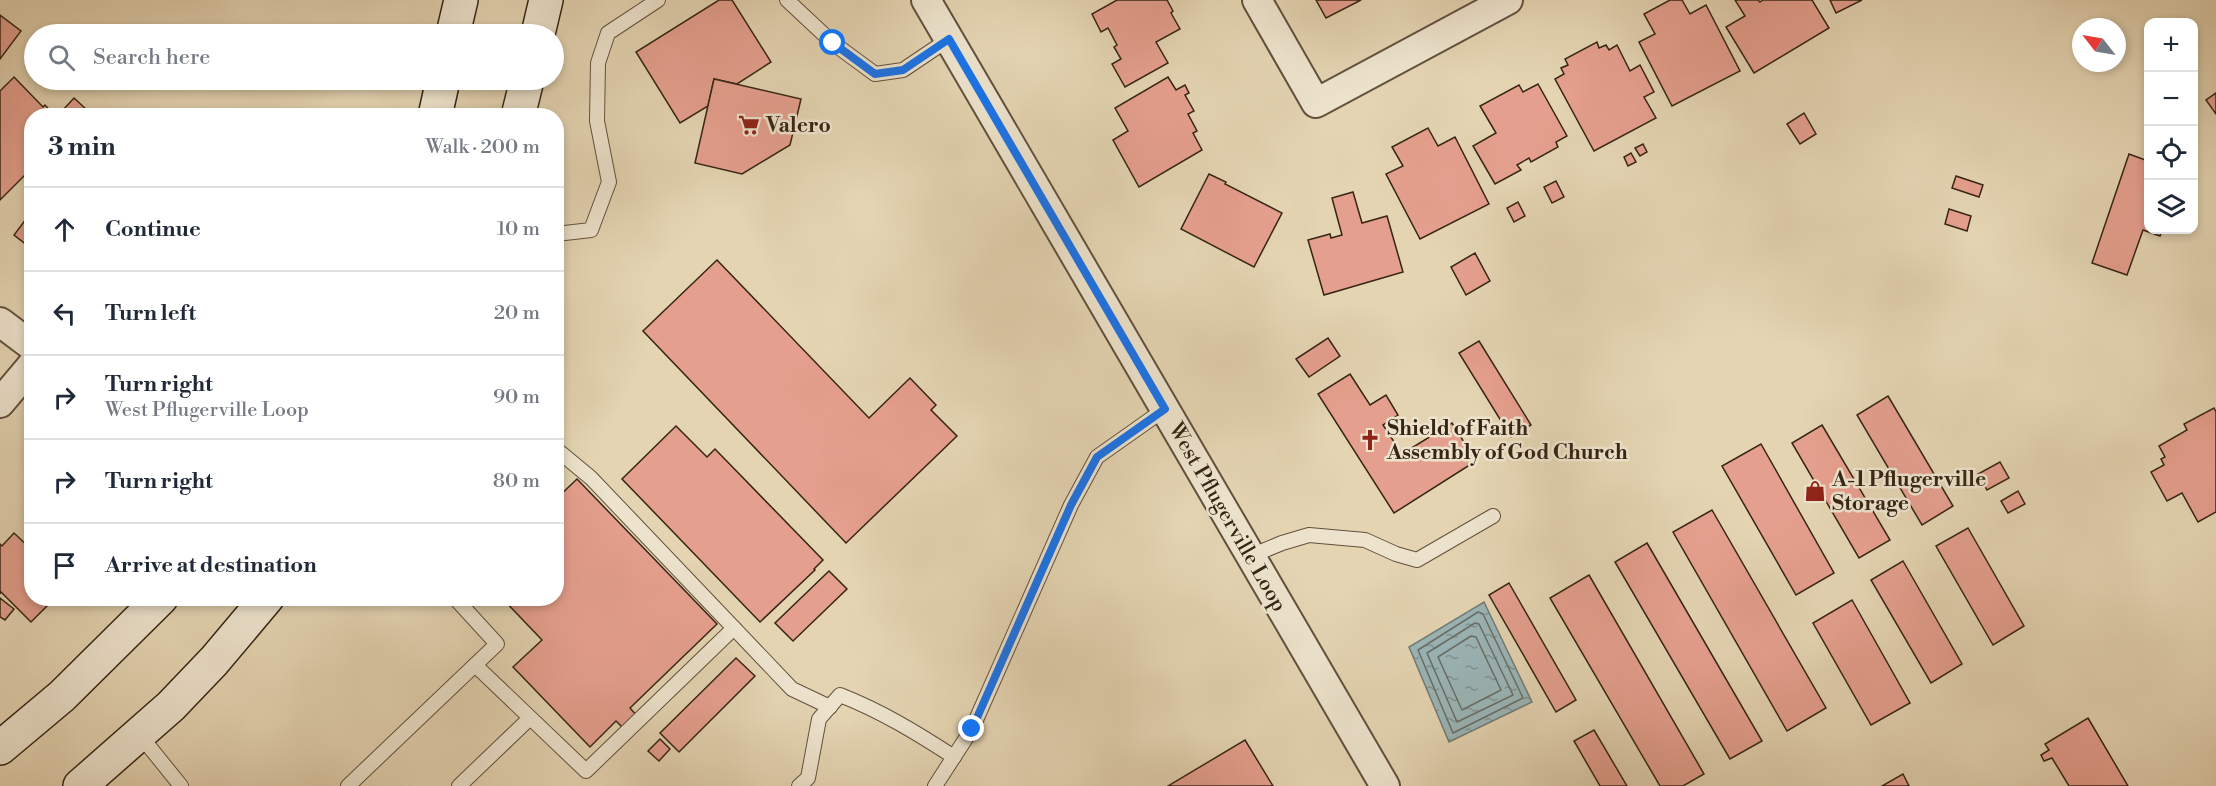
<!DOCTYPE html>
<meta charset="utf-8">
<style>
body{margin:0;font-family:"Libre Bodoni",serif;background:#f6f6f7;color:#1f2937}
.controls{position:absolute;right:18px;top:18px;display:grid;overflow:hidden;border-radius:12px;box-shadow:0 3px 9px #0003}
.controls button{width:54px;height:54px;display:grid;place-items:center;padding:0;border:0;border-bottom:2px solid #e0e1e3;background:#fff;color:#1f2937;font:30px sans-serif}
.compass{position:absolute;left:2072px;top:18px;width:54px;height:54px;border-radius:50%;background:#fff;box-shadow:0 3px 9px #0003;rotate:301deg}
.stop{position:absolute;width:18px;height:18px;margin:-14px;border:4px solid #1a73e8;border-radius:50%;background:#fff}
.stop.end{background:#1a73e8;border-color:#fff;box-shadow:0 2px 6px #0008}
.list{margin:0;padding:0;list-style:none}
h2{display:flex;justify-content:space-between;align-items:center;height:78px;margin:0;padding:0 24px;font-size:26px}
h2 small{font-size:20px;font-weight:400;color:#747a83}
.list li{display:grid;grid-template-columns:39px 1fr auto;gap:18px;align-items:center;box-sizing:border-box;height:84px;padding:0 24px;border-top:2px solid #e0e1e3}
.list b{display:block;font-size:22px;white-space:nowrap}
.list p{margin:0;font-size:20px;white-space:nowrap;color:#747a83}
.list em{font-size:20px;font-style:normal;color:#747a83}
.icon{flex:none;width:33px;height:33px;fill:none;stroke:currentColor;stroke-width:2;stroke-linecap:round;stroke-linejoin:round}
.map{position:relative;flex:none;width:2216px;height:786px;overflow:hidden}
.search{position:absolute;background:#fff;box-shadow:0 3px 9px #0003;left:24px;top:24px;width:540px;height:66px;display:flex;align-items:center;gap:15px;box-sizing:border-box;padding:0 21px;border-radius:33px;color:#747a83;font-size:22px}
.panel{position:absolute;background:#fff;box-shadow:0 3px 9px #0003;left:24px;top:108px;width:540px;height:498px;border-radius:24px}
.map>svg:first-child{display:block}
.water{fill:url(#water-ripples);stroke:#727b76;stroke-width:1.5}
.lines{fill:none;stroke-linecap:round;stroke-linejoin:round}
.shore{stroke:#686d66;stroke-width:1.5}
.building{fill:#e59f8e;stroke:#362514;stroke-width:1.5}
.service-casing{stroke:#62513c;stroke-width:16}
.minor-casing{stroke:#62513c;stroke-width:32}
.secondary-casing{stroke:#362514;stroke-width:36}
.service{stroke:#ede3cd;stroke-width:14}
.minor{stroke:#ede3cd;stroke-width:28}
.secondary{stroke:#ede3cd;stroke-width:33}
.route{stroke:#1a73e8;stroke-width:8}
.labels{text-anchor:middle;stroke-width:5;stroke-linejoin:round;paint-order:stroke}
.poi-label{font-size:21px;font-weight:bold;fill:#362514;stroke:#ede3cd;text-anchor:start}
.street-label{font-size:21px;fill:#362514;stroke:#ede3cd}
</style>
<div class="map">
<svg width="2216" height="786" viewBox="0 0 2216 786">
<defs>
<pattern id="water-ripples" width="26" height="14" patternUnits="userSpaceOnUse" patternTransform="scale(1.5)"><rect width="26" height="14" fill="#9ab5b7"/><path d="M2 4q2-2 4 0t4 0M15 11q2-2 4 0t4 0" fill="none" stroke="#7e9394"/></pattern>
</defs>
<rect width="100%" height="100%" fill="#e4d4b2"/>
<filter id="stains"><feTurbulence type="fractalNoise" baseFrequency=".00333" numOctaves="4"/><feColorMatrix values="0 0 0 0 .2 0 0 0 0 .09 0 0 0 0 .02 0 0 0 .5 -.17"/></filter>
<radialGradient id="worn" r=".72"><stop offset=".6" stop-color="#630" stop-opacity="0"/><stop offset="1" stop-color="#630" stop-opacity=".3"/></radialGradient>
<path class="water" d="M1484,602L1532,702L1449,742L1409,647Z"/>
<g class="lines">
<g class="shore">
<path d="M1478,612L1483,614L1523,698L1453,733L1418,650Z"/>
<path d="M1475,623L1479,624L1513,695L1457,722L1427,653Z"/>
<path d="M1471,636L1476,637L1501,690L1462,710L1438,657Z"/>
</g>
</g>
<g class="building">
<path d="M719,0H732L771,62L737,84L714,79L708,106L680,123L636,52Z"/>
<path d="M1117,0H1167L1173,11L1171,13L1180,29L1156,42L1168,63L1125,87L1112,64L1121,59L1114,47L1117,45L1108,28L1101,32L1092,14Z"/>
<path d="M1316,0H1361L1326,18Z"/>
<path d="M1670,0H1682L1690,14L1706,5L1740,71L1672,106L1639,42L1655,34L1644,14Z"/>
<path d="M1735,0H1758L1760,2L1763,0H1812L1829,28L1754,73L1726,27L1745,16Z"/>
<path d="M1830,0H1862L1836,13Z"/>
<path d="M0,15L21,31L0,59Z"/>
<path d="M1597,42L1599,48L1606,45L1609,50L1617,45L1630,71L1640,65L1654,92L1644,97L1656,118L1594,151L1555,79L1564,74L1561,68L1568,65L1565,59Z"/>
<path d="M14,77L43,107L45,105L55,116H32V168L0,200V91Z"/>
<path d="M1168,77L1176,90L1185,85L1189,93L1185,95L1194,111L1188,114L1197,131L1193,133L1202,150L1139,187L1113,140L1128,131L1115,108Z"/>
<path d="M714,79L801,99L790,145L742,174L695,163Z"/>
<path d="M1538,84L1567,136L1556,142L1558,147L1531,162L1529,158L1517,165L1521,170L1495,184L1473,146L1496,133L1480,106L1519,85L1523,92Z"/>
<path d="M2216,93V114L2206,100Z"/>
<path d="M74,98L87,110L82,116H64L61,112Z"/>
<path d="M1804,113L1816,134L1800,144L1787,124Z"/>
<path d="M1428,128L1438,146L1455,137L1489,204L1420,239L1386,174L1403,166L1392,147Z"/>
<path d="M1643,144L1647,152L1640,156L1635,148Z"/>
<path d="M1631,153L1636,162L1628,166L1624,157Z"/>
<path d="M2129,154L2148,161V230H2162L2160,236L2143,230L2127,275L2092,263Z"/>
<path d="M1209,174L1226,182L1225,184L1282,213L1254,267L1181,229Z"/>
<path d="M1956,176L1983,185L1979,197L1952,188Z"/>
<path d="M1556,181L1564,197L1552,203L1544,187Z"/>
<path d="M1353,192L1362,223L1387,216L1403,272L1324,295L1308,240L1330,234L1331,238L1342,235L1332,198Z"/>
<path d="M1518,202L1525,216L1514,222L1507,208Z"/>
<path d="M1949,209L1971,216L1967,231L1945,224Z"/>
<path d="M32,211V249L14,235Z"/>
<path d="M1475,253L1490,281L1466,295L1451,267Z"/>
<path d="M717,260L869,418L910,378L936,405L931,410L957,436L846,543L643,331Z"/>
<path d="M1328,338L1340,356L1309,377L1296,359Z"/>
<path d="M1479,341L1531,425L1511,437L1459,353Z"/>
<path d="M1350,374L1370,405L1386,395L1398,415L1383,425L1402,454L1452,423L1476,461L1394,513L1318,394Z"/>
<path d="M1888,396L1953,506L1922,525L1857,415Z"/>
<path d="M2214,408L2216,412V512L2198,522L2182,493L2167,501L2151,472L2164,465L2161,459L2165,457L2159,446L2187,430L2184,424Z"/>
<path d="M1822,425L1890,540L1859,558L1792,443Z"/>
<path d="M676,426L707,457L715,449L823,560L814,569L815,570L760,622L622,479Z"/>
<path d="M1761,444L1834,573L1796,595L1722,466Z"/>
<path d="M2000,462L2009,478L1987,490L1978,474Z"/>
<path d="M577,479L717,624L630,708L638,717L625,730L616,721L590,747L513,667L542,640L502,598H556V499Z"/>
<path d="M2018,491L2025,504L2008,513L2001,501Z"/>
<path d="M1712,510L1826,708L1787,731L1673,532Z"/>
<path d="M1968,528L2024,626L1993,645L1936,546Z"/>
<path d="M14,533L32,550V598H48L44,603L47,606L31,622L1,592L0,594V544L2,546Z"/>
<path d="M1647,543L1762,741L1730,759L1615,562Z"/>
<path d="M1903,561L1962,664L1931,683L1871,580Z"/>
<path d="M829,571L847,589L793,641L775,623Z"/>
<path d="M1589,575L1704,774L1683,786H1660L1550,598Z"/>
<path d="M1509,583L1576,700L1556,712L1489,595Z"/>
<path d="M0,598L14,609L5,620L0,617Z"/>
<path d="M1852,600L1910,703L1871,725L1813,623Z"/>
<path d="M736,658L755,676L679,752L660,733Z"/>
<path d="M2088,718L2128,786H2069L2052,758L2044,761L2041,755L2049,750L2045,744Z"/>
<path d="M1594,730L1627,786H1600L1574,741Z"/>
<path d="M660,739L670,749L659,761L648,751Z"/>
<path d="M1245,740L1273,786H1168Z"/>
<path d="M1903,774L1909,786H1882Z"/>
</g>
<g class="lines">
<defs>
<g id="service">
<path d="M787,0L833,43L875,74L903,70L949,39"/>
<path d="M556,234L591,230L609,182L597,121L598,63L608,33L658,0"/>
<path d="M556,449L591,478L792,689L830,707"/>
<path d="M1251,556L1282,543L1309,535L1365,540L1396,554L1417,560L1493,516"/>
<path d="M475,665L586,771L734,628"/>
<path d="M139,734L181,786"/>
<path d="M348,786L497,644L455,598"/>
<path d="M459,786L530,718"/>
<path d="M799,786L808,778L819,719L840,695C881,711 917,733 954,757"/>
<path d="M935,786L972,729L1071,505L1097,457L1165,409"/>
</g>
<g id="minor">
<path d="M926,0L1385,786"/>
<path d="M1257,0L1316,103L1508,0"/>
<path d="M0,322L32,346"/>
<path d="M0,403L32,365"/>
</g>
<g id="secondary">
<path d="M453,34L461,0"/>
<path d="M538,34L546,0"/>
<path d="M435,116L443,80"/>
<path d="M518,116L527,80"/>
<path d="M0,748L62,696L161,598"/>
<path d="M80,786L171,706L214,661L267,598"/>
</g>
</defs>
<use href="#service" class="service-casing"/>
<use href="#minor" class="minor-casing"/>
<use href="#secondary" class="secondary-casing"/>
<use href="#service" class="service"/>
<use href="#minor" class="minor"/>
<use href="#secondary" class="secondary"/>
</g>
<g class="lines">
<path class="route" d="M833,43L875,74L903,70L949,39L1165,409L1097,457L1071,505L972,729"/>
</g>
<defs>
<symbol id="supermarket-bare" viewBox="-9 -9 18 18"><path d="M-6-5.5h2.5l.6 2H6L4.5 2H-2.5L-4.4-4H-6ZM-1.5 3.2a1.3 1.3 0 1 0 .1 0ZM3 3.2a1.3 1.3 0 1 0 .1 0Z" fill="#8f2418" stroke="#ede3cd" stroke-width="2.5" paint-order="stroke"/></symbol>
<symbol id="church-bare" viewBox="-9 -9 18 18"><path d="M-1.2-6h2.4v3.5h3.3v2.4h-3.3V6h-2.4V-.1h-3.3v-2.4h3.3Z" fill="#8f2418" stroke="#ede3cd" stroke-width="2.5" paint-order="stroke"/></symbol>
<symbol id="shop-bare" viewBox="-9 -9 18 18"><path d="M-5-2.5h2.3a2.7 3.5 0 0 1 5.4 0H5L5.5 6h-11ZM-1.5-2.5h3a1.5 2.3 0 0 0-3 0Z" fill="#8f2418" stroke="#ede3cd" stroke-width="2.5" paint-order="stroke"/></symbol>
</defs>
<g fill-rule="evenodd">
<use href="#supermarket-bare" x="734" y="110" width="30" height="30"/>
<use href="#church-bare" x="1355" y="425" width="30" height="30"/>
<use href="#shop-bare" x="1800" y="476" width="30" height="30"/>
</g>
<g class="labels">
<g class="poi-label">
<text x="766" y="132">Valero</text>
<text x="1387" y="435">Shield of Faith<tspan x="1387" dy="24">Assembly of God Church</tspan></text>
<text x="1832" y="486">A-1 Pflugerville<tspan x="1832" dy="24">Storage</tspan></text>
</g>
<g class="street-label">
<text transform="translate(1228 517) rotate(60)" y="7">West Pflugerville Loop</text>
</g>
</g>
<rect width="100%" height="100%" filter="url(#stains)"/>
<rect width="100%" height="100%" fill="url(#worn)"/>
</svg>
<div class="controls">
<button>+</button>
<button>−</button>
<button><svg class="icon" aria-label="locate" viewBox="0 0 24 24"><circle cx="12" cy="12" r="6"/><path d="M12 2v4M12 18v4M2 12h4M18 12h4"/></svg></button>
<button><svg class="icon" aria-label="layers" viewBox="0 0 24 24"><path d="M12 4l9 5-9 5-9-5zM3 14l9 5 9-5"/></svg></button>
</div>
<svg class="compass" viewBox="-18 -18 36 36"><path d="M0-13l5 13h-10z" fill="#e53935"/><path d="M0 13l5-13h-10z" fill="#747a83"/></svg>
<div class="stop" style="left:833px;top:43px"></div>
<div class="stop end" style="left:972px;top:729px"></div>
<div class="search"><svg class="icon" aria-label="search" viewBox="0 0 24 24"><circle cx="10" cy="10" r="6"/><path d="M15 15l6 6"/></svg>Search here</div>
<section class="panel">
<h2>3 min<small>Walk · 200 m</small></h2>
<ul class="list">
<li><svg class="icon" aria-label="ahead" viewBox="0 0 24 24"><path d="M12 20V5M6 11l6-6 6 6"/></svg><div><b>Continue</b></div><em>10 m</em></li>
<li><svg class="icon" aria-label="left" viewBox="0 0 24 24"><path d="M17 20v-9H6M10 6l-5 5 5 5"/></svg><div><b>Turn left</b></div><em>20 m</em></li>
<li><svg class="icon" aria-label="right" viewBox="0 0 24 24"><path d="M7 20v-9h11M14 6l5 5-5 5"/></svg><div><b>Turn right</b><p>West Pflugerville Loop</p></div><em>90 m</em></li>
<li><svg class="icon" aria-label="right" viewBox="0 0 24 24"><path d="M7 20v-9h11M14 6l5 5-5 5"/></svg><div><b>Turn right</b></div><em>80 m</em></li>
<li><svg class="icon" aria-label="arrive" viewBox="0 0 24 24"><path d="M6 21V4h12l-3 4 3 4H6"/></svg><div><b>Arrive at destination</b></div></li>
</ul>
</section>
</div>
